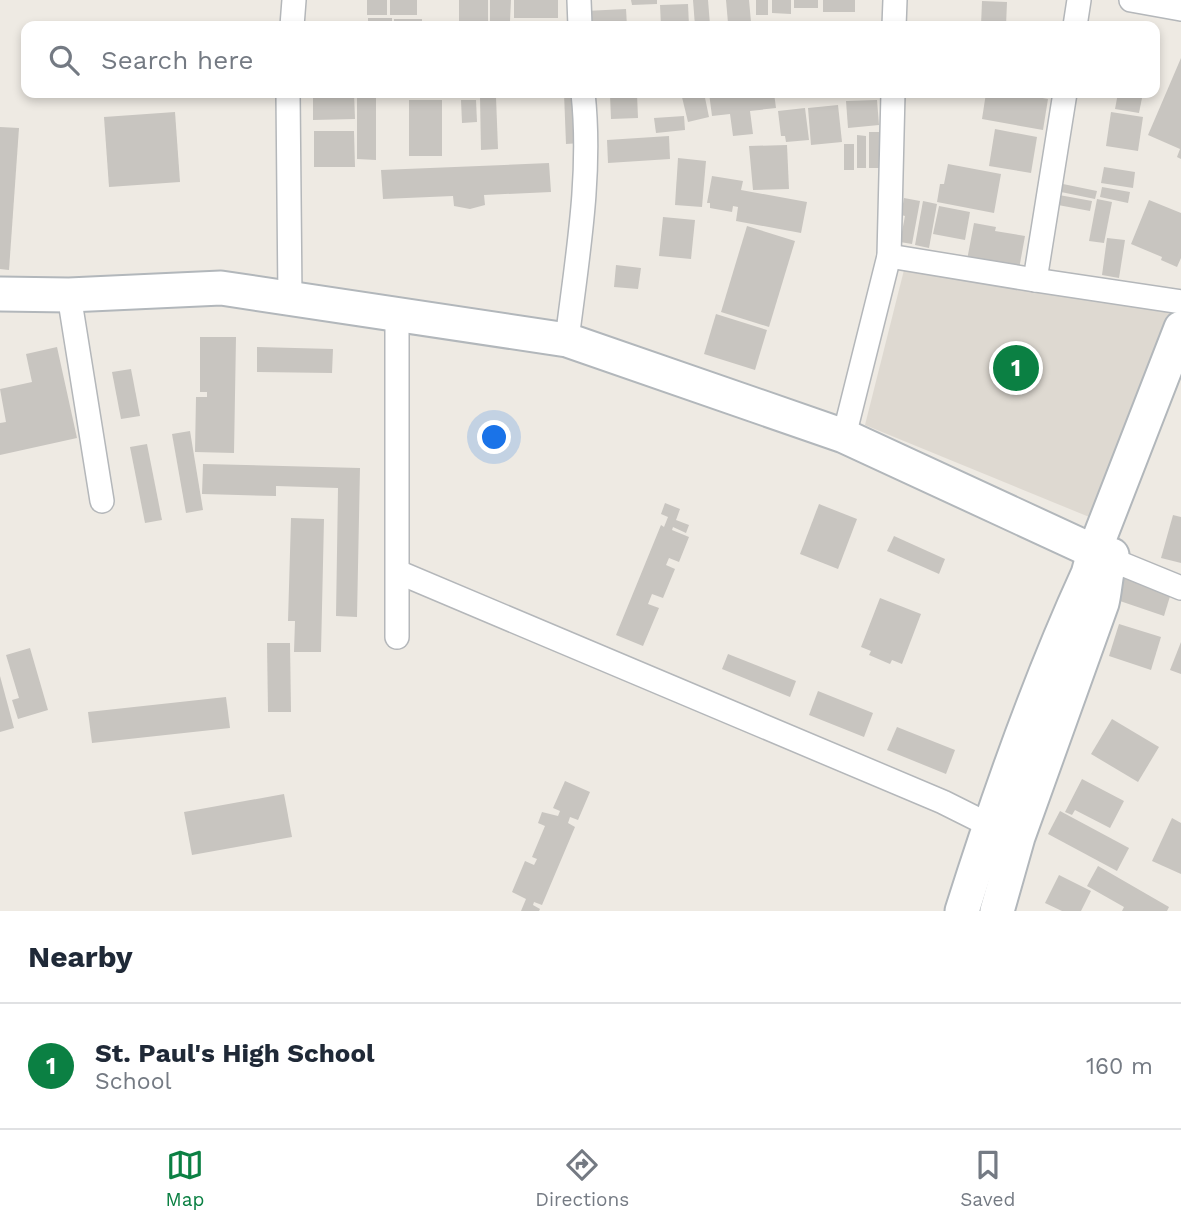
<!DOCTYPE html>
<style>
body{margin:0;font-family:"Work Sans",sans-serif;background:#f6f6f7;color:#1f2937}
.you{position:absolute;left:495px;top:438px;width:24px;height:24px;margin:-18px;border:5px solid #fff;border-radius:50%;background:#1a73e8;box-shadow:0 0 0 10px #1a73e833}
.badge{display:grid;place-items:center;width:46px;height:46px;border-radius:50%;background:#0b8043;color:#fff;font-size:23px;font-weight:700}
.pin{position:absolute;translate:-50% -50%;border:4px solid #fff;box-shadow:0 2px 7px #0006}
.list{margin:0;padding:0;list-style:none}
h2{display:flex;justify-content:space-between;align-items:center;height:91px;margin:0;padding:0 28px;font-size:30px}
h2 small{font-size:23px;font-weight:400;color:#747a83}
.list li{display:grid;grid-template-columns:46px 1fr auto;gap:21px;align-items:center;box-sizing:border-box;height:126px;padding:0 28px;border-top:2px solid #e0e1e3}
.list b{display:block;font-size:26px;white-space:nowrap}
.list p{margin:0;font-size:23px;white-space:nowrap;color:#747a83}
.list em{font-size:23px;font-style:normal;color:#747a83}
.icon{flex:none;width:38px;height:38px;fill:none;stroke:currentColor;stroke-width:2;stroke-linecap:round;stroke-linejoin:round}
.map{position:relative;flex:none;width:1181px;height:911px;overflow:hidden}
.search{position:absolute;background:#fff;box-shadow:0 4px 10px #0003;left:21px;right:21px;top:21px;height:77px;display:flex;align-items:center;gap:18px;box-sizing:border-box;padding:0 24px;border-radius:14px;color:#747a83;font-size:26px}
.sheet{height:217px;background:#fff}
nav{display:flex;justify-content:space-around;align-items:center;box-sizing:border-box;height:98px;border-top:2px solid #e0e1e3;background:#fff;font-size:19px;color:#747a83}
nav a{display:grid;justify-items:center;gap:4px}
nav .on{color:#0b8043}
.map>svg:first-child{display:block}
.education{fill:#ded9d1}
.building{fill:#c8c5c0}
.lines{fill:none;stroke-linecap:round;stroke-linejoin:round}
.street-casing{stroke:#b4b7ba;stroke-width:26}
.secondary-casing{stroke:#b2b7bb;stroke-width:37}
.street{stroke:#fff;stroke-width:23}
.secondary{stroke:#fff;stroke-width:33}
</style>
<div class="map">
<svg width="1181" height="911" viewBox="0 0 1181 911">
<rect width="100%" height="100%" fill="#eeeae3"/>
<path class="education" d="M905,266L1172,311L1099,521L865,425Z"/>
<g class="building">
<rect x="367" y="0" width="20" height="15"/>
<rect x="390" y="0" width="27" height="15"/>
<rect x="459" y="0" width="29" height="26"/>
<path d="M490,0H511L510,21H490Z"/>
<rect x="514" y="0" width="44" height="18"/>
<path d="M631,0H657V4L632,5Z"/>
<path d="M693,0H708L710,25L695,26Z"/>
<path d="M726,0H749L751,22L728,23Z"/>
<rect x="756" y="0" width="12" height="15"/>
<path d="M772,0H791V14L772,13Z"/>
<rect x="794" y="0" width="24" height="8"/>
<rect x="823" y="0" width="32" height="12"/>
<path d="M982,1L1007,2L1006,26H981Z"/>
<path d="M688,4L689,26H661L660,5Z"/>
<path d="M626,9L627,26H586L585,11Z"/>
<rect x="368" y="18" width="24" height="8"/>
<rect x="394" y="19" width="28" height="7"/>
<path d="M1181,58V159L1177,157L1180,149L1148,135Z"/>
<path d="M313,93H354L355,119L313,120Z"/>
<path d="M357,93H376V160L357,159Z"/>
<path d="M564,93H578L581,143L566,144Z"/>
<path d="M681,93H704L709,117L688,122Z"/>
<path d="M709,93H774L776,108L750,111L753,134L733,136L730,114L712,116Z"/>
<path d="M986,93H1014L1048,99L1043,130L982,119Z"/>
<path d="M1118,93H1143L1139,113L1115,109Z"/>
<path d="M637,94L638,118L611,119L610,95Z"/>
<path d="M480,97H496L498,149L481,150Z"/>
<rect x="409" y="100" width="33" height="56"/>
<path d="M461,100H476L477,122L462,123Z"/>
<path d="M877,100L879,125L848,128L846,101Z"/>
<path d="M838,105L842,142L811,145L808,108Z"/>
<path d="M805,108L809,140L786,142L785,136H781L778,111Z"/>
<path d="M175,112L180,182L109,187L104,117Z"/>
<path d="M1111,112L1143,117L1138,151L1106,146Z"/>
<path d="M684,116L685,130L656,133L654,118Z"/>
<path d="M0,127L19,128L9,270L0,269Z"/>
<path d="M995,129L1037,137L1031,173L989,166Z"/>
<path d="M314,131H354L355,167H314Z"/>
<path d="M869,132H880L879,168H869Z"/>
<path d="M857,135L866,136V168H857Z"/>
<path d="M669,136L670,159L608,163L607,140Z"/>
<rect x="844" y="144" width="10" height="26"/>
<path d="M787,145L789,189L753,190L749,146Z"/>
<path d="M678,158L706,161L702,207L675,205Z"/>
<path d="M549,163L551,192L484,195L485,205L470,209L454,206L453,196L383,199L381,170Z"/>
<path d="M948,164L1001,174L994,213L937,202L940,184H944Z"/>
<path d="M1104,167L1135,172L1133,188L1101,183Z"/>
<path d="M712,176L743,181L741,190L807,202L801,233L736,221L738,207L733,206L732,212L710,208V203H707Z"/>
<path d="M1063,184L1097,191L1095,199L1061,192Z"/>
<path d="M1102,187L1130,192L1128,203L1100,197Z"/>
<path d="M1059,195L1092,201L1090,211L1058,205Z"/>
<path d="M904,198L920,201L912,244L900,242L905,216L901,215Z"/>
<path d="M1097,199L1112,202L1104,243L1089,241Z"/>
<path d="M1149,200L1181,213V258L1177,267L1161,260L1162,257L1131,244Z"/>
<path d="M923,201L937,204L929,248L915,245Z"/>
<path d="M939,206L970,212L965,240L933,234Z"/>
<path d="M663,217L695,220L691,259L659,256Z"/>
<path d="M974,223L996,227L995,231L1025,236L1019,269L967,260Z"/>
<path d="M747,226L795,241L769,327L721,312Z"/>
<path d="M1107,238L1125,240L1119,278L1102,275Z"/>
<path d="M616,265L641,268L638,289L614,287Z"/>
<path d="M716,314L767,330L755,370L704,354Z"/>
<path d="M200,337H236L234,453L195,452L196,397H207V392H200Z"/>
<path d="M57,347L77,438L0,455V423L6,422L0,389L32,382L26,354Z"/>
<path d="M257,347L333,349L332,373L257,372Z"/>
<path d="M131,369L140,416L121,419L112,372Z"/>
<path d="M190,431L203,510L186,513L172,434Z"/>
<path d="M147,444L162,520L145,523L130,447Z"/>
<path d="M203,464L360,468L357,617L336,616L338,488L276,486V496L202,494Z"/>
<path d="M665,503L680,509L676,520L689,525L686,533L673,527L672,530L689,537L679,562L669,558L666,565L675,569L663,598L652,594L648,604L659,608L643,646L616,635L661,525L664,527L668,517L661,514Z"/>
<path d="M819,504L857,519L838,569L800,554Z"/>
<path d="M1173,515L1181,517V563L1161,558Z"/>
<path d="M291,518L324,519L321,652H294L295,621H288Z"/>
<path d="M894,536L945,559L939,574L887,551Z"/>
<path d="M1124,578L1171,593L1164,616L1117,600Z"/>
<path d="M880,598L921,614L902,664L892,660L890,664L869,655L871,651L861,647Z"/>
<path d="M1119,624L1161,637L1151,670L1109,656Z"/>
<path d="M1181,642V674L1170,670Z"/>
<path d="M267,643H290L291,712H268Z"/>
<path d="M30,648L48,710L18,719L12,700L19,698L6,655Z"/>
<path d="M728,654L796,681L790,697L722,669Z"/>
<path d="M0,676L14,728L0,732Z"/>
<path d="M818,691L873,713L864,737L809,715Z"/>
<path d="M226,697L230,728L92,743L88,712Z"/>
<path d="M1112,719L1159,747L1138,782L1091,754Z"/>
<path d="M897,727L955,750L946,774L887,750Z"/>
<path d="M1082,779L1124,801L1110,828L1075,810L1072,815L1065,812Z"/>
<path d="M565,781L590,792L578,820L570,817L568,823L575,827L542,905L534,902L533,905L540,909L539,911H521L526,899L512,892L525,861L534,865L537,859L532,857L545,826L538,823L542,812L558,816L560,811L553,808Z"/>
<path d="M284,794L292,837L192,855L184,812Z"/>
<path d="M1060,811L1129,848L1117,871L1048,834Z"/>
<path d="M1172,818L1181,823V874L1152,861Z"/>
<path d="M1098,866L1169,907L1167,911H1122L1124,907L1087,886Z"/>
<path d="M1059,875L1091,891L1081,911H1062L1045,903Z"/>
</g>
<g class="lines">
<defs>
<g id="street">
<path d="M579,0L580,26"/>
<path d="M1131,0L1181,9"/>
<path d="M292,26L294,0"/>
<path d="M894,26L895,0"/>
<path d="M1075,26L1079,0"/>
<path d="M288,93L290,299"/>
<path d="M1065,93L1035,280L1181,302"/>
<path d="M889,256L1035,280"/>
<path d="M69,295L102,501"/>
<path d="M567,340C577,258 592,175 583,93"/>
<path d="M844,436L889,256L893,93"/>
<path d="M1110,559L1181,588"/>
<path d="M398,572L943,802L989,825"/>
<path d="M397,637V315"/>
</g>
<g id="secondary">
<path d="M0,294L69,295L221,288L567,340L844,436L1110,559"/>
<path d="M962,911C998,797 1038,683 1088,574L1094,552L1181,328"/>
<path d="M997,911L1018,837L1102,603C1106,586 1105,571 1112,555"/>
</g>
</defs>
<use href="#street" class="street-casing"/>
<use href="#secondary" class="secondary-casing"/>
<use href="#street" class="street"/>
<use href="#secondary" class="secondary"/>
</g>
</svg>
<div class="you"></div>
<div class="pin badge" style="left:1016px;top:368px">1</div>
<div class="search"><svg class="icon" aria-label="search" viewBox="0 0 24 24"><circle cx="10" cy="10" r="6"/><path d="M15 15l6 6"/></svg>Search here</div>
</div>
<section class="sheet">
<h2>Nearby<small></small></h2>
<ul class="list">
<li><span class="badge">1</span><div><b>St. Paul's High School</b><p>School</p></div><em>160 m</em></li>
</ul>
</section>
<nav>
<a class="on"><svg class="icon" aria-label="map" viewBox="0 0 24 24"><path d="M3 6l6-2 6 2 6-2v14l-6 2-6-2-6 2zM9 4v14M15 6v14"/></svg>Map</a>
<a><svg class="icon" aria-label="directions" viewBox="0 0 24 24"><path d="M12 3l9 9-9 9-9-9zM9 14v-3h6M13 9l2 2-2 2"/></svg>Directions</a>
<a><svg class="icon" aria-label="saved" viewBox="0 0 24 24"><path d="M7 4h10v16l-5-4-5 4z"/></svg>Saved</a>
</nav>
